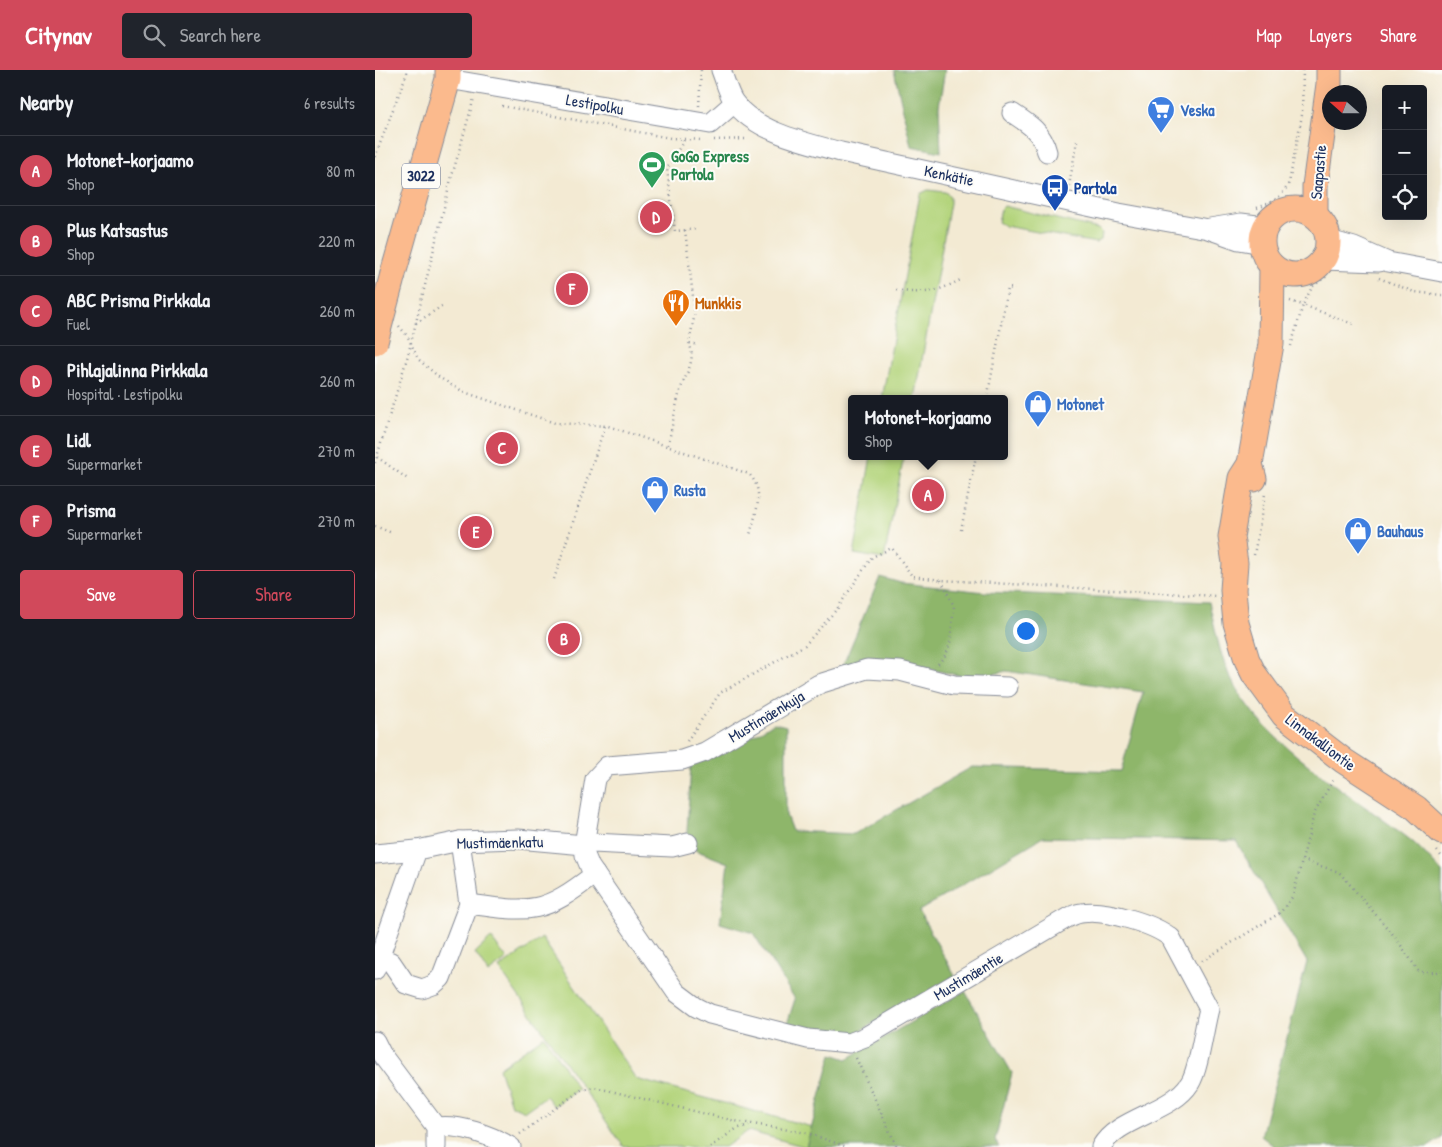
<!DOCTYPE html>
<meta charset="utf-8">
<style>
body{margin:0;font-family:"Patrick Hand",sans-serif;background:#20242c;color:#f1f3f6}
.controls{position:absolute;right:15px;top:15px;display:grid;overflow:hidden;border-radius:5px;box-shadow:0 5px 20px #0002}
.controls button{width:45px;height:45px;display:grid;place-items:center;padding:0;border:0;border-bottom:1px solid #363941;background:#171b24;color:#f1f3f6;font:25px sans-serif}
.compass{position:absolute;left:947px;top:15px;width:45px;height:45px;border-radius:50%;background:#171b24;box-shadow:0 5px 20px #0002;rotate:291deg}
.you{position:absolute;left:650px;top:560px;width:18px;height:18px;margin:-12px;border:4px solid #fff;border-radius:50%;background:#1a73e8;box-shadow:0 0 0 8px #1a73e833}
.badge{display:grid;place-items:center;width:32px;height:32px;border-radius:50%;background:#d1495b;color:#fff;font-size:16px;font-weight:700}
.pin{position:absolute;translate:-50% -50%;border:2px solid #fff;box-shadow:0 1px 5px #0006}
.popup{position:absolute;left:473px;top:325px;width:160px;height:65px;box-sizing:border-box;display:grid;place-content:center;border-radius:5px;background:#171b24;filter:drop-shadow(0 1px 4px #0005);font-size:16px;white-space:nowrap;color:#9ea1a6}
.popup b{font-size:19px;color:#f1f3f6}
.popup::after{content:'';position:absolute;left:50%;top:100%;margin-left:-10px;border:10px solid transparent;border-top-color:#171b24}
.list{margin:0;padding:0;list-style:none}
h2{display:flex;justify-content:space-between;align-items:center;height:65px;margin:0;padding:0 20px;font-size:21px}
h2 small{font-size:16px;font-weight:400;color:#9ea1a6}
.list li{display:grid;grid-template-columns:32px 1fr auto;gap:15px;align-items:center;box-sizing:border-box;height:70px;padding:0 20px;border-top:1px solid #363941}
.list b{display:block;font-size:19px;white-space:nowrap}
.list p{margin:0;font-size:16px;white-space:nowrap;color:#9ea1a6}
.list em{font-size:16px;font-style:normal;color:#9ea1a6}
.actions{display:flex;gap:10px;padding:15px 20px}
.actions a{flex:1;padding:11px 0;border:1px solid #d1495b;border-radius:5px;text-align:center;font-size:18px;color:#d1495b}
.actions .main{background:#d1495b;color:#fff}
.icon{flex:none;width:28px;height:28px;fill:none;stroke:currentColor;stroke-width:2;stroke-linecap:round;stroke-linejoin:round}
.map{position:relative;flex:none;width:1067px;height:1077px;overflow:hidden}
header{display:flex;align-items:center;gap:30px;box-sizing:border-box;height:70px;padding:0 25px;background:#d1495b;color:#fff}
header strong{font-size:24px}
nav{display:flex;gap:28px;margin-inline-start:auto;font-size:18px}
.search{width:350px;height:45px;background:#20242c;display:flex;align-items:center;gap:12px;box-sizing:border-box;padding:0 18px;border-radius:5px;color:#9ea1a6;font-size:19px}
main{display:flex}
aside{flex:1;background:#171b24}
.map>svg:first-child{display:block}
.green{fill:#b3d47b;stroke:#67826c}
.forest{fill:#8eb66b;stroke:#547264}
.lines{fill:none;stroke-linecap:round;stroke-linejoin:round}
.minor-casing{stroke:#878c98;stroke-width:21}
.major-casing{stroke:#878c98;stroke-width:27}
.path{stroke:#878c98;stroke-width:2.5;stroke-dasharray:1 4;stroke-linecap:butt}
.minor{stroke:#fff;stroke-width:19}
.major{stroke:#fbba8d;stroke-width:25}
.major-bridge-casing{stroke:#878c98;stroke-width:27;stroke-linecap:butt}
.major-bridge{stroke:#fbba8d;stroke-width:25}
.labels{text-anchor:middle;stroke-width:4;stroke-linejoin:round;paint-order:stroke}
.shield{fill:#fdfcf7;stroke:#5f6c8c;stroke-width:1}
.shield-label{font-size:15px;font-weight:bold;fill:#1b2f5e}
.street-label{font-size:16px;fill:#1b2f5e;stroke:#fdfcf7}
.shop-label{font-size:16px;font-weight:bold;fill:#366cbe;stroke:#fdfcf7;text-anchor:start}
.leisure-label{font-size:16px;font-weight:bold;fill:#27864d;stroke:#fdfcf7;text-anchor:start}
.transit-label{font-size:16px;font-weight:bold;fill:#164399;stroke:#fdfcf7;text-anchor:start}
.food-label{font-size:16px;font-weight:bold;fill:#c56008;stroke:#fdfcf7;text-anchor:start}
</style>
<header>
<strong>Citynav</strong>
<div class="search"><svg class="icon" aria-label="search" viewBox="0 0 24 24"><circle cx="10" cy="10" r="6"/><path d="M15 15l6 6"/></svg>Search here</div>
<nav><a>Map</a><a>Layers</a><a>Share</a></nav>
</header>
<main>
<aside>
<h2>Nearby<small>6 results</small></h2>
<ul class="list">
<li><span class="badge">A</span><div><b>Motonet-korjaamo</b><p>Shop</p></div><em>80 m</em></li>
<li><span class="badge">B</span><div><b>Plus Katsastus</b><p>Shop</p></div><em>220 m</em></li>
<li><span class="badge">C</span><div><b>ABC Prisma Pirkkala</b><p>Fuel</p></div><em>260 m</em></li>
<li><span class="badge">D</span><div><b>Pihlajalinna Pirkkala</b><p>Hospital · Lestipolku</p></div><em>260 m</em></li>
<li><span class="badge">E</span><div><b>Lidl</b><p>Supermarket</p></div><em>270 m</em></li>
<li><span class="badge">F</span><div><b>Prisma</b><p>Supermarket</p></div><em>270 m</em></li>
</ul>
<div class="actions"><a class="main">Save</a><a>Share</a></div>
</aside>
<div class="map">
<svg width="1067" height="1077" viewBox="0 0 1067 1077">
<rect width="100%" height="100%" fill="#fdfcf7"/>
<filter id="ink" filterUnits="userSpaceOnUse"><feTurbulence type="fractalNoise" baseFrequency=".02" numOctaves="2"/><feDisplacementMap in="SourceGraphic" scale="10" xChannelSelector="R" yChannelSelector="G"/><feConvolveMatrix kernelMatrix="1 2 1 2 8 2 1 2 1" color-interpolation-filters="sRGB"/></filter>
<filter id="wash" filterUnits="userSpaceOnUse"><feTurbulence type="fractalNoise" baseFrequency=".0096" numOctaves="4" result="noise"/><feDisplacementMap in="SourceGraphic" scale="20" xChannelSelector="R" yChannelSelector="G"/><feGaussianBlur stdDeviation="1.12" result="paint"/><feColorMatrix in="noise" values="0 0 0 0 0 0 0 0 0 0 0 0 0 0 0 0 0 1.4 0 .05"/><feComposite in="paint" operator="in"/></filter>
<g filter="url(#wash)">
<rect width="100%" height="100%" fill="#f3ead3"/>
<g class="green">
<path d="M553,120L570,122L575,126V133L540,329H507L545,124Z"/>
<path d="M629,136L723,159L727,163L726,170L721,173L630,156L623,152L626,139Z"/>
<path d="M496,386H529L509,489L479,484Z"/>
<path d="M116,868L132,889L113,903L100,883Z"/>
<path d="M167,868L261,1009L437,1057L431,1077L373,1061L350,1077H249L124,898Z"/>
<path d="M169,966L203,1019L179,1036L171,1026L150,1041L136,1035L124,998Z"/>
</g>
<g class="forest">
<path d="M519,0H570L564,36L566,82L536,76Z"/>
<path d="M505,507L526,513L610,522L834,532C840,557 844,582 854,605C886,675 979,725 1038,772C1048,781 1058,792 1067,802V1068L1053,1077H900L886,1066L932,892L861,771L668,767L544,841L580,906L482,963L464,967L412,954L420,929L378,863L345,853L353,793L320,780L312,762L316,694L347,684L399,653L411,656V745L417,761L479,764L597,697L746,701L768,622L631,601L600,609L504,588L468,595Z"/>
<path d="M590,921L637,1003L620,1070L624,1077H431L457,984L472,989Z"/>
</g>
</g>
<g filter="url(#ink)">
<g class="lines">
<defs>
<g id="minor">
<path d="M346,0C350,10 353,23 359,32C380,62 433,73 466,82L744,143L833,159L864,170L887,174"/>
<path d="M73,9L335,54L359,33"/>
<path d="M637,43C654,54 667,62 672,82"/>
<path d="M835,158L866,153L890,156"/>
<path d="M954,170L979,177L1013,192L1067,202"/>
<path d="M948,190L1004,192"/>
<path d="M633,617L579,615L525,601L492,599L444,614L330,682L307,690L232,696L220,709L209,775L210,785L215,797L301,922L321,937L335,944L433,969L474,973L490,967L692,848C697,846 702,843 707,843C729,839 780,854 796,868L834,939C829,957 824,999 815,1013C796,1043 743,1047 726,1077"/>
<path d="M0,784L42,780L85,771L143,769L209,775L218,773L297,777L313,773"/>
<path d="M94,834C158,843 168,844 220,804"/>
<path d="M4,887L16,892L31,914L47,919L58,915L66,908L94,834L85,771"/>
<path d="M0,900L42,780"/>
<path d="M0,971L7,985L61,1057V1077"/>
<path d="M61,1057C85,1054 115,1065 136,1077"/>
</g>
<g id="major">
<circle cx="920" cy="172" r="33"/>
<path d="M940,145V116L954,14V0"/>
<path d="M18,204L73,9V0"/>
<path d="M875,394L866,408L856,467L860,493L858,520L861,553L872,590L879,604L909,645L969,691L1041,738L1067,762"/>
<path d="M879,409L875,394L896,274L897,196"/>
</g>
</defs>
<use href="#minor" class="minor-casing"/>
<use href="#major" class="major-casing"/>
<g class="path">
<path d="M127,36L295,68L326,70"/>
<path d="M324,36L326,0"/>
<path d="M309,70L292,99L300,161L323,159"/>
<path d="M339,70L373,69"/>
<path d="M0,87L33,0"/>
<path d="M694,116L702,71"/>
<path d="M882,138C897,133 907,127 914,113L927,45L928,0"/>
<path d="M310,160L320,243L314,273L324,275"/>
<path d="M1004,208L1039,222L1067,225"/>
<path d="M521,220C549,225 563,222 587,209"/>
<path d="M915,231L928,235L937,217L952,206"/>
<path d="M41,253L70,234"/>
<path d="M24,256L33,267L43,289L65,308L89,322L180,353L233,356L374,404C391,421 380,444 375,465"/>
<path d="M916,276L928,235L978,254"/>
<path d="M612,329L633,218L640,219"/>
<path d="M293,375C297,357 300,339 305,321C310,305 322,290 314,273"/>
<path d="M2,387L34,410"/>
<path d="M0,393L33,285L75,113L99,28"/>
<path d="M0,456L17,463"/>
<path d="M586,460L601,386"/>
<path d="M879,485L890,424"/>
<path d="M179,509L230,356"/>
<path d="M563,594L572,583L575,573L579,536L566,510"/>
<path d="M312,671L345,623L430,575L462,539L497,487L517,478L537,506L566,510L841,526"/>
<path d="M1062,781L1067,787"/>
<path d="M927,790L964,802L1021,868L1044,902H1067"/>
<path d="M827,891L905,843L918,826L939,744L959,708"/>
<path d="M481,988L522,1077"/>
<path d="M145,1064L206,1020L219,1017L360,1051L432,1063L472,1077"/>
<path d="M335,1077L361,1059L374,1055"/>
</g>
<use href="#minor" class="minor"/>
<use href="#major" class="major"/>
<defs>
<path id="major-bridge" d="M0,272L18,204"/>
</defs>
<use href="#major-bridge" class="major-bridge-casing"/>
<use href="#major-bridge" class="major-bridge"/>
</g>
</g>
<defs>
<symbol id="supermarket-pin" viewBox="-11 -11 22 30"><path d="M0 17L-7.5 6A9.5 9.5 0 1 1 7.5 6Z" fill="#3f7fe0" stroke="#fdfcf7"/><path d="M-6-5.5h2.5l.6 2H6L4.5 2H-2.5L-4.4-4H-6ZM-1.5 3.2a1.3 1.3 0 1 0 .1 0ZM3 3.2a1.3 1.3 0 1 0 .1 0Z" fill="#fff"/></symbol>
<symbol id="stadium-pin" viewBox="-11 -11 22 30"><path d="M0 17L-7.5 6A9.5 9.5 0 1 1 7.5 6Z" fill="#2e9e5b" stroke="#fdfcf7"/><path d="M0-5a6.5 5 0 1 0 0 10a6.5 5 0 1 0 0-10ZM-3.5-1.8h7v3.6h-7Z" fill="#fff"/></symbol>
<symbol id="bus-pin" viewBox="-11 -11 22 30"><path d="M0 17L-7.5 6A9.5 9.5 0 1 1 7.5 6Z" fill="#1a4fb4" stroke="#fdfcf7"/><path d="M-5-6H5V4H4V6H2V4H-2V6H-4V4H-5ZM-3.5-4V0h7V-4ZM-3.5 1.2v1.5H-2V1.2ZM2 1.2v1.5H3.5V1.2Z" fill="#fff"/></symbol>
<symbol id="restaurant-pin" viewBox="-11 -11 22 30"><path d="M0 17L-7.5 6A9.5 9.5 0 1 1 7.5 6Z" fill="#e8710a" stroke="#fdfcf7"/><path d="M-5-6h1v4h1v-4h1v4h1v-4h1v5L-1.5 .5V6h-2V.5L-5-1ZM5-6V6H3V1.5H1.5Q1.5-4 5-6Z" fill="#fff"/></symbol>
<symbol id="shop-pin" viewBox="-11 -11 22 30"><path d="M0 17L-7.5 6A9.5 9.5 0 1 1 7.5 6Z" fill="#3f7fe0" stroke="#fdfcf7"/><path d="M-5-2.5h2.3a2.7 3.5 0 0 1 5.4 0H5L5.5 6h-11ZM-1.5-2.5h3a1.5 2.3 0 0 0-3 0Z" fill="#fff"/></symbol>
</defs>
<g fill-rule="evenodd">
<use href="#supermarket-pin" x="770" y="24" width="32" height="43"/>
<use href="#stadium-pin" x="261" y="79" width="32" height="43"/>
<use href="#bus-pin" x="664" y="102" width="32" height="43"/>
<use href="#restaurant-pin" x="285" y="217" width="32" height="43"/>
<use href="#shop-pin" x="647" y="318" width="32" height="43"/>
<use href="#shop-pin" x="264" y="404" width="32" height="43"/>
<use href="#shop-pin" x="967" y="445" width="32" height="43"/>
</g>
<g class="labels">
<rect class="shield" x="27" y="93.5" width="38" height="25" rx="4"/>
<g class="shield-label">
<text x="46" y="111">3022</text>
</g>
<g class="street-label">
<text transform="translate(220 34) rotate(10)" y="6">Lestipolku</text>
<text transform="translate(943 102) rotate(-85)" y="6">Saapastie</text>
<text transform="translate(574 105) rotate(12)" y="6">Kenkätie</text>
<text transform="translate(391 646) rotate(-31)" y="6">Mustimäenkuja</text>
<text transform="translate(946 672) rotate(37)" y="6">Linnakalliontie</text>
<text transform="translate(125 772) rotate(-1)" y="6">Mustimäenkatu</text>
<text transform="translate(593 906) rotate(-31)" y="6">Mustimäentie</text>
</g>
<g class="shop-label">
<text x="805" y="46">Veska</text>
<text x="682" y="340">Motonet</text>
<text x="299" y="426">Rusta</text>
<text x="1002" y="467">Bauhaus</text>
</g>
<g class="leisure-label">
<text x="296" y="92">GoGo Express<tspan x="296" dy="18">Partola</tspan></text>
</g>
<g class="transit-label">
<text x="699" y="124">Partola</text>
</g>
<g class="food-label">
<text x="320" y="239">Munkkis</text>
</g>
</g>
</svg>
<div class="controls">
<button>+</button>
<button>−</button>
<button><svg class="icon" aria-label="locate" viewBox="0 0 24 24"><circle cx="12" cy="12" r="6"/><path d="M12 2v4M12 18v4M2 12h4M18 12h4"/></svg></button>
</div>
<svg class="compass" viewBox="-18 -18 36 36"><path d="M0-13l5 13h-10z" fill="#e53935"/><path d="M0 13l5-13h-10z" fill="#9ea1a6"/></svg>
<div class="you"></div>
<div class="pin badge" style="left:553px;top:425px">A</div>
<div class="popup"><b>Motonet-korjaamo</b>Shop</div>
<div class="pin badge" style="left:189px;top:569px">B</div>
<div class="pin badge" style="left:127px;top:378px">C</div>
<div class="pin badge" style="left:281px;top:147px">D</div>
<div class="pin badge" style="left:101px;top:462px">E</div>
<div class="pin badge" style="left:197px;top:219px">F</div>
</div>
</main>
